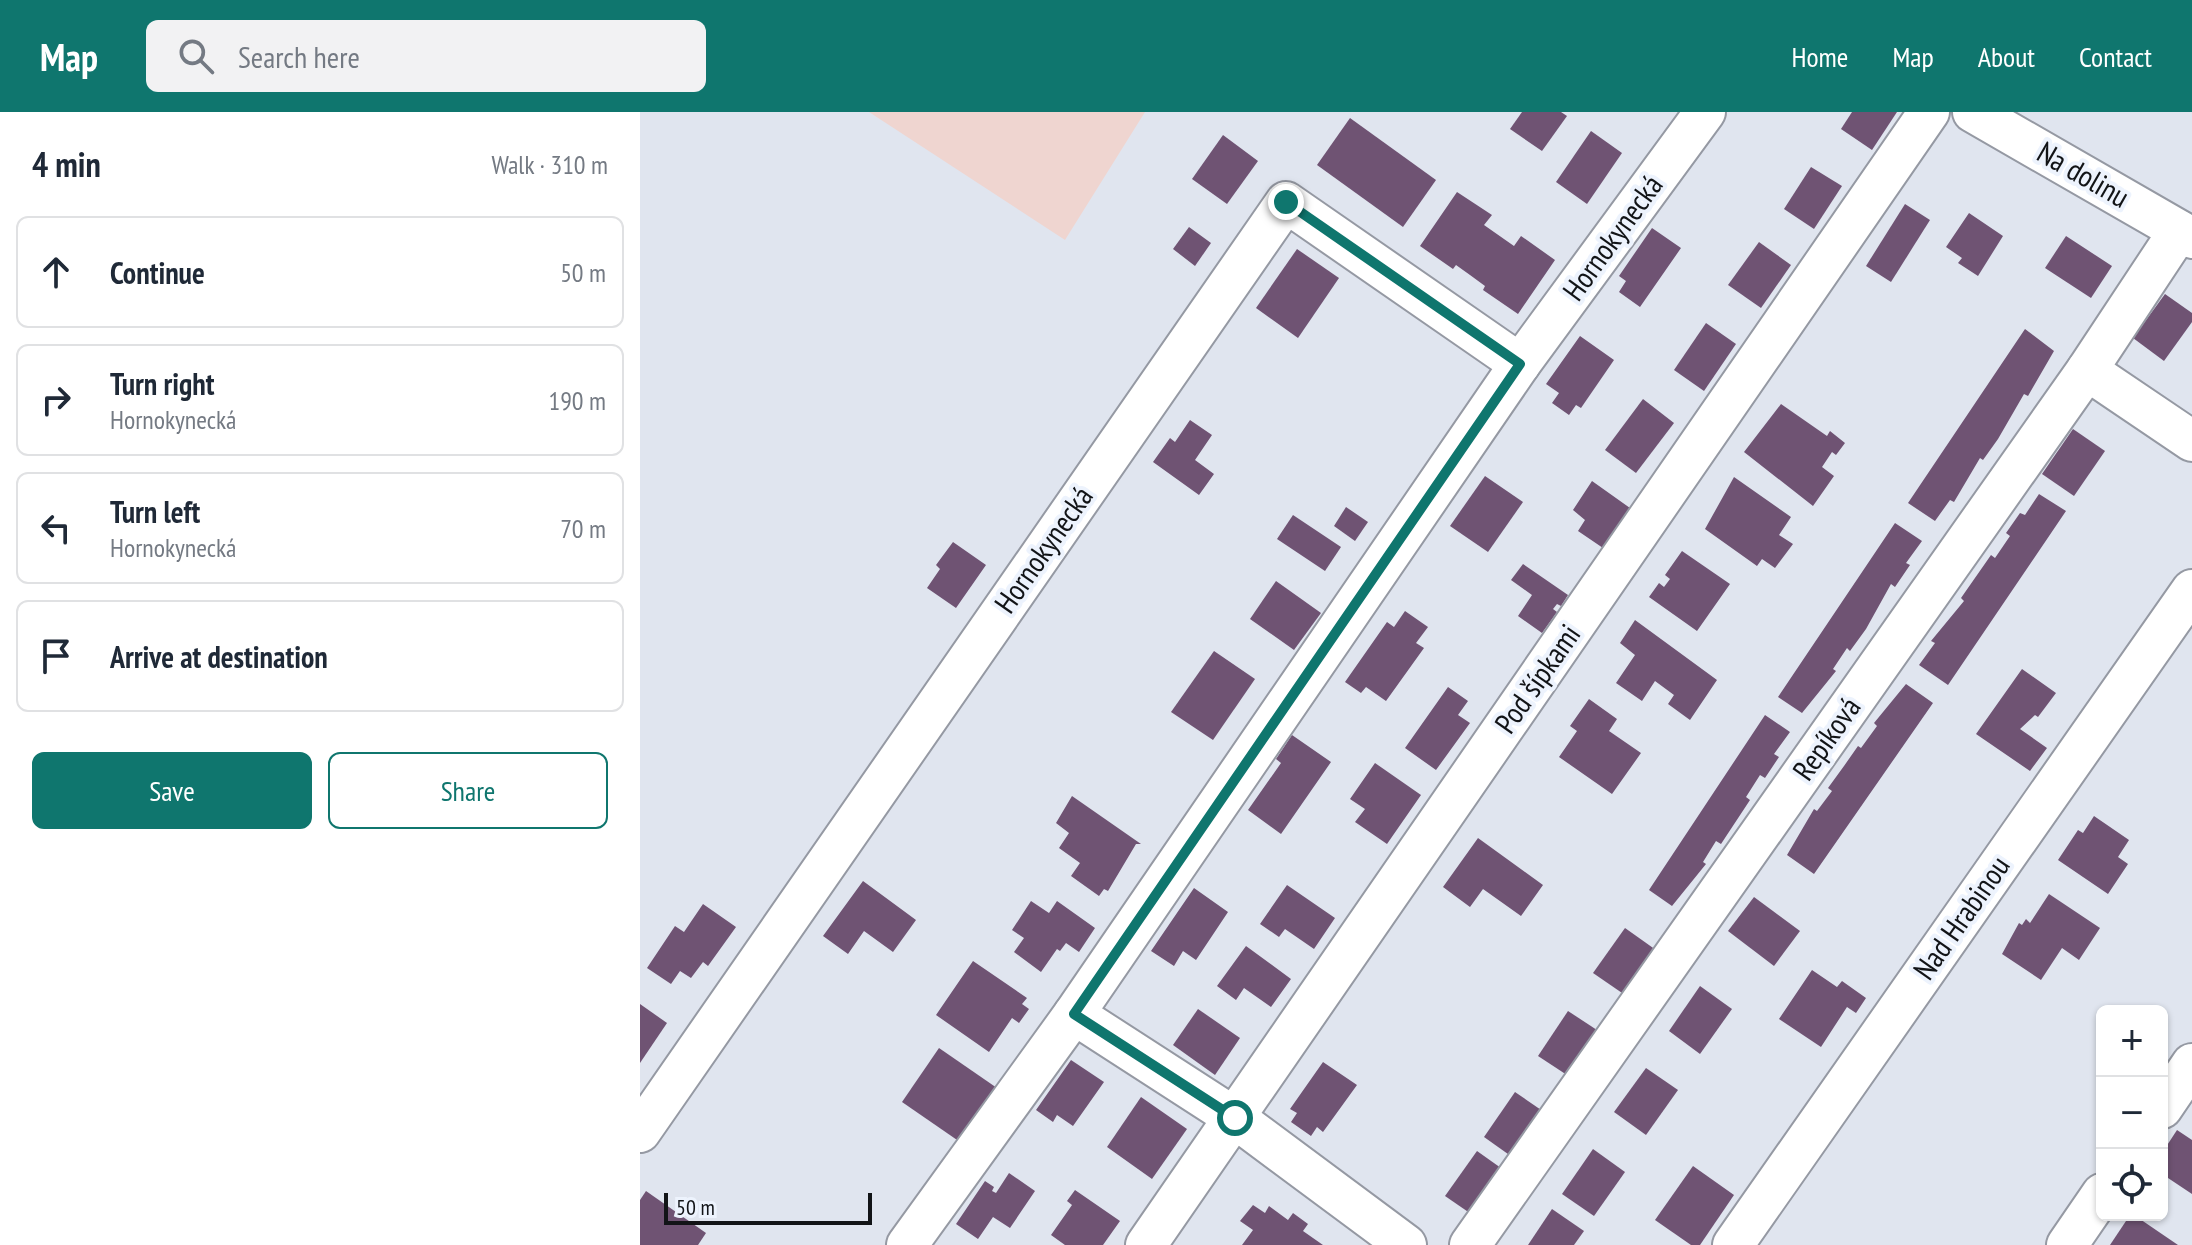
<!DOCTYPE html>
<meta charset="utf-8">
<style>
body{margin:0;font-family:"PT Sans Narrow",sans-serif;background:#f2f2f3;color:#1f2937}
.controls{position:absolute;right:24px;bottom:24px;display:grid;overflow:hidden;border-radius:12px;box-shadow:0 2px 6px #0004}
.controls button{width:72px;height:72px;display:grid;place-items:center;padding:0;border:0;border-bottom:2px solid #e0e1e3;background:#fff;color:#1f2937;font:40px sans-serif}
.scale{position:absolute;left:24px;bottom:20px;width:208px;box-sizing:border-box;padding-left:8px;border:4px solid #121417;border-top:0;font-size:22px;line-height:28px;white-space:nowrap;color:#121417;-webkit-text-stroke:6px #edf3fd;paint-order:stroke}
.stop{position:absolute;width:24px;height:24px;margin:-18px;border:6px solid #0f766e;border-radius:50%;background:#fff}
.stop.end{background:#0f766e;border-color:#fff;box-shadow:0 2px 8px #0008}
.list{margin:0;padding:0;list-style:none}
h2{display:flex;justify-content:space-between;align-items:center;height:104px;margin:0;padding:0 32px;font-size:34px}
h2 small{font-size:26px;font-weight:400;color:#747a83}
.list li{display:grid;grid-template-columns:52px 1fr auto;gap:24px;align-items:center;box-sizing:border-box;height:112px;margin:0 16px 16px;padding:0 16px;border:2px solid #e0e1e3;border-radius:12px}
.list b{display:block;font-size:30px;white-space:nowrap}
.list p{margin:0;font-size:26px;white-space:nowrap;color:#747a83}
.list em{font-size:26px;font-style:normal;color:#747a83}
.actions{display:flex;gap:16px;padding:24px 32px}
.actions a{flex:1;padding:18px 0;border:2px solid #0f766e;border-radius:12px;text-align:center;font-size:28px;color:#0f766e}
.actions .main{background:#0f766e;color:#fff}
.icon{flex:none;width:44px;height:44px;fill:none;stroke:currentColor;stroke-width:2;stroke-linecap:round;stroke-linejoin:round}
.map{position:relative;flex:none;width:1552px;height:1133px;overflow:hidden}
header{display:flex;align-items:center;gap:48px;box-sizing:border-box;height:112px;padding:0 40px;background:#0f766e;color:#fff}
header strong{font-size:38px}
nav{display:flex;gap:44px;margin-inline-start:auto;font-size:28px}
.search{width:560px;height:72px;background:#f2f2f3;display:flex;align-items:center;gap:20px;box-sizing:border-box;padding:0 28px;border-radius:12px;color:#747a83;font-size:30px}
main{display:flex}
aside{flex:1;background:#fff}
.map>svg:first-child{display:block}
.industrial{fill:#efd5d0}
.building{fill:#6f5373}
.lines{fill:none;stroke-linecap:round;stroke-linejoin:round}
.minor-casing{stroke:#9599a3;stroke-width:44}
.minor{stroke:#fff;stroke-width:40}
.route{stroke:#0f766e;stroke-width:10}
.labels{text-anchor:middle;stroke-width:8;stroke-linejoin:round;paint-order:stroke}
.street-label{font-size:30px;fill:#121417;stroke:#edf3fd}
</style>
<header>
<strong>Map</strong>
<div class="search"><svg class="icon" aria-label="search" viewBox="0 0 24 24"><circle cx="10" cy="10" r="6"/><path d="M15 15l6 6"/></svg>Search here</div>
<nav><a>Home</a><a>Map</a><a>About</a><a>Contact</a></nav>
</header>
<main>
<aside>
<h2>4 min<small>Walk · 310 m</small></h2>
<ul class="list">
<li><svg class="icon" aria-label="ahead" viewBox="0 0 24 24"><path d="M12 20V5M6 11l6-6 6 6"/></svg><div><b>Continue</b></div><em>50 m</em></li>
<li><svg class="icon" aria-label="right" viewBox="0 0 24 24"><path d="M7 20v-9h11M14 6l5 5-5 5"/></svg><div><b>Turn right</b><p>Hornokynecká</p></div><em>190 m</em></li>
<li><svg class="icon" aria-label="left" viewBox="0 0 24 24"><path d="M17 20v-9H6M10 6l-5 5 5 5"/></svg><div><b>Turn left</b><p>Hornokynecká</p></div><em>70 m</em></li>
<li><svg class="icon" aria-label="arrive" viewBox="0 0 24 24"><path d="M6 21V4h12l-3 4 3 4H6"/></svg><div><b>Arrive at destination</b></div></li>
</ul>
<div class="actions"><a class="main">Save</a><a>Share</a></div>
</aside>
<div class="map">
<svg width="1552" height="1133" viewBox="0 0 1552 1133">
<rect width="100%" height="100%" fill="#e0e5ef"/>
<path class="industrial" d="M229,0H505L425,128Z"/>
<g class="building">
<path d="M882,0H921L927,4L902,39L870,17Z"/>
<path d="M1212,0H1257L1232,38L1201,17Z"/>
<path d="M710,6L796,68L763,115L677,53Z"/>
<path d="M951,19L982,41L947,92L916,70Z"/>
<path d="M583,23L618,49L587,92L552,67Z"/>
<path d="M1171,55L1202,74L1174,117L1144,97Z"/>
<path d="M817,80L852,103L844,113L874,134L881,124L915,148L878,202L843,178L845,174L830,163L816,153L813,157L780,134Z"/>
<path d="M1265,92L1290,108L1251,170L1226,154Z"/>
<path d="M1329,101L1363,124L1338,164L1318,151L1322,146L1306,135Z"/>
<path d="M549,115L571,131L555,154L533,137Z"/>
<path d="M1012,116L1041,136L1000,195L979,180L986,169L979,164Z"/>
<path d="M1426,124L1472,154L1451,186L1405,156Z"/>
<path d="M1119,130L1151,153L1121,196L1088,173Z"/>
<path d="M657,137L699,166L658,226L616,196Z"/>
<path d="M1525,182L1552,201V210L1524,249L1493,226Z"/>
<path d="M1066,211L1096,232L1064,279L1034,258Z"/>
<path d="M1385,217L1414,239L1388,284L1384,282L1358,327L1343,348L1340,346L1314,390L1310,388L1295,409L1268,391Z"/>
<path d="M940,224L974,248L941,296L936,293L929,303L912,291L919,281L906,272Z"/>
<path d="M1003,287L1034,311L996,361L965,338Z"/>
<path d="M1141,292L1187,324L1190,319L1205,331L1196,343L1192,340L1182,355L1194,364L1173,394L1104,340Z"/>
<path d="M550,308L572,323L555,348L574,362L559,383L513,350L530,326L535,330Z"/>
<path d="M1433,317L1465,339L1434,384L1402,362Z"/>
<path d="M845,364L883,390L848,440L810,414Z"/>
<path d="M1094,365L1151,405L1139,423L1153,432L1135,456L1122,447L1117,454L1065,417Z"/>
<path d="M952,369L990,396L963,436L938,419L945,408L933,398Z"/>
<path d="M1399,382L1426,399L1308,573L1279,553L1295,531L1291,529L1324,489L1321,486L1351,443L1355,446L1370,424L1366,421L1380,401L1385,403Z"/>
<path d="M706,395L728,410L715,429L694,414Z"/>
<path d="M653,403L701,435L685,459L637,427Z"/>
<path d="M1255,411L1282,429L1266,451L1270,453L1255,475L1251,472L1226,517L1210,539L1207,536L1193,557L1196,559L1162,601L1138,585Z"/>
<path d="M313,430L346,453L316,496L287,476L300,457L296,453Z"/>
<path d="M1042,439L1090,472L1057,519L1009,485L1019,471L1024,475L1030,467L1025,463Z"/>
<path d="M883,452L928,483L921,494L917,492L913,497L917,500L902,521L878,504L892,483L871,468Z"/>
<path d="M636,469L681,501L654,538L610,507Z"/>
<path d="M765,499L788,515L776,531L784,536L746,589L726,575L721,581L705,570L747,510L754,515Z"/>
<path d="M995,508L1077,568L1050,608L1028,592L1034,583L1015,569L1002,589L976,571L995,543L980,531Z"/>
<path d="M574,539L615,567L573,628L531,600Z"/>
<path d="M1382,557L1416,581L1398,605L1395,603L1380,617L1407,636L1390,659L1336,622Z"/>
<path d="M1266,572L1293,591L1174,762L1147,743L1174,697L1177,699L1192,679L1188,676L1204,654L1218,634L1221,636L1237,614L1234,611Z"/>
<path d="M808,575L828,589L818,603L830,611L796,658L765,636Z"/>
<path d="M949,587L977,607L969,619L1001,641L972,682L919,645L937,619L930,614Z"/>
<path d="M1125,603L1150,620L1134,642L1139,645L1125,666L1120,663L1106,685L1110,688L1081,732L1076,729L1063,750L1066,752L1032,794L1009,778Z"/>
<path d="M652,623L691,650L641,722L608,698L641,651L636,647Z"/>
<path d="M735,651L781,683L747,732L715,710L725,697L710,687Z"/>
<path d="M432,684L501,732H496L468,779L464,777L459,784L431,764L440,751L419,736L429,721L416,711Z"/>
<path d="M1454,704L1489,728L1478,745L1488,752L1468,782L1418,748L1438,718L1443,721Z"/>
<path d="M838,726L903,773L881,804L843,777L830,795L803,775Z"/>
<path d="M223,769L276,808L253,840L224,819L208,842L183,824Z"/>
<path d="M647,773L695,806L674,837L645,817L639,825L620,812Z"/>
<path d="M554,776L588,800L556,848L543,839L534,854L511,839Z"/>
<path d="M1409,782L1460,816L1439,848L1422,836L1401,868L1362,842L1379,811L1382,813L1386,807L1390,811Z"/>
<path d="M1114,785L1160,819L1134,854L1088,819Z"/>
<path d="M391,789L409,801L417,789L455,816L439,840L426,831L420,839L417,837L401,860L374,840L384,826L372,818Z"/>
<path d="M63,792L96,815L68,854L63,850L51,866L40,859L31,872L7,856L35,814L44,820Z"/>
<path d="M985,816L1016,838L985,883L953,861Z"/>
<path d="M606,834L651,867L631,895L604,876L596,888L577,874Z"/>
<path d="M333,849L387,886L382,892L389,897L379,911L372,906L349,940L296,903Z"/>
<path d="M1172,858L1197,875L1202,869L1226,886L1216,901L1207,895L1181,935L1139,907Z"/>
<path d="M1060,874L1092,897L1060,942L1029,919Z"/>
<path d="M0,892L27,911L0,951Z"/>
<path d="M558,897L600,926L575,963L533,933Z"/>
<path d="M928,899L960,920L930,965L898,944Z"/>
<path d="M299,936L357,976L320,1030L262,990Z"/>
<path d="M431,948L464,970L433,1014L417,1003L413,1010L396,998Z"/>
<path d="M683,950L717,973L683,1020L677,1015L671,1024L651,1010L657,1001L650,997Z"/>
<path d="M1006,956L1038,978L1006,1023L974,1000Z"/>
<path d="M875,980L907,1002L875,1047L844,1025Z"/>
<path d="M501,985L547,1017L512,1067L467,1035Z"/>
<path d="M1537,1018L1552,1028V1082L1522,1062V1041Z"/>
<path d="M953,1037L985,1060L954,1104L922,1082Z"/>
<path d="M837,1039L868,1061L837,1106L805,1084Z"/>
<path d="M1053,1054L1094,1083L1060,1133H1051L1015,1108Z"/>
<path d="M369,1061L395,1079L370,1116L353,1105L338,1127L316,1112L345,1069L354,1075L352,1079L356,1081Z"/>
<path d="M435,1078L480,1109L463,1133H425L411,1123L432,1093L427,1089Z"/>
<path d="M6,1079L66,1121L58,1133H0V1088Z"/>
<path d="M613,1093L625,1101L629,1094L648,1108L653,1101L668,1112L663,1119L683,1133H602L613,1118L600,1109Z"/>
<path d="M912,1097L944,1119L934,1133H888Z"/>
<path d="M1490,1103H1494L1538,1133H1470Z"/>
</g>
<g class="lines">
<defs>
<g id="minor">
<path d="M1333,0L1552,126"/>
<path d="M1447,258L1552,329"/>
<path d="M434,902L595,1006L766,1133"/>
<path d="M1522,996L1552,952"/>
<path d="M0,1020L646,90L880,252"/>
<path d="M267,1133L434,902L880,252L1065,0"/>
<path d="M506,1133L1289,0"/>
<path d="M830,1133L1447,258L1539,119"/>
<path d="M1093,1133L1552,478"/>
<path d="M1427,1133L1462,1082"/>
</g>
</defs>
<use href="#minor" class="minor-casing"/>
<use href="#minor" class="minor"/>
</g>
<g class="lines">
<path class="route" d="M595,1006L434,902L880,252L646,90"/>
</g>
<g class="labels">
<g class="street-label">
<text transform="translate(1443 63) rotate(30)" y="10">Na dolinu</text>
<text transform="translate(973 126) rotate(-54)" y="10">Hornokynecká</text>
<text transform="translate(404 438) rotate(-55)" y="10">Hornokynecká</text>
<text transform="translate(898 567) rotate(-55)" y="10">Pod šípkami</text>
<text transform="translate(1187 627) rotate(-55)" y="10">Repíková</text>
<text transform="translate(1322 806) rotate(-55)" y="10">Nad Hrabinou</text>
</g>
</g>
</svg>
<div class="controls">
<button>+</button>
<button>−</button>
<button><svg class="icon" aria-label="locate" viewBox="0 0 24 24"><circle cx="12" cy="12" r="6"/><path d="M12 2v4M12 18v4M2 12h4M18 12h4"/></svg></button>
</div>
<div class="scale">50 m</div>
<div class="stop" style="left:595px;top:1006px"></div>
<div class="stop end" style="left:646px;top:90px"></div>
</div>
</main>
